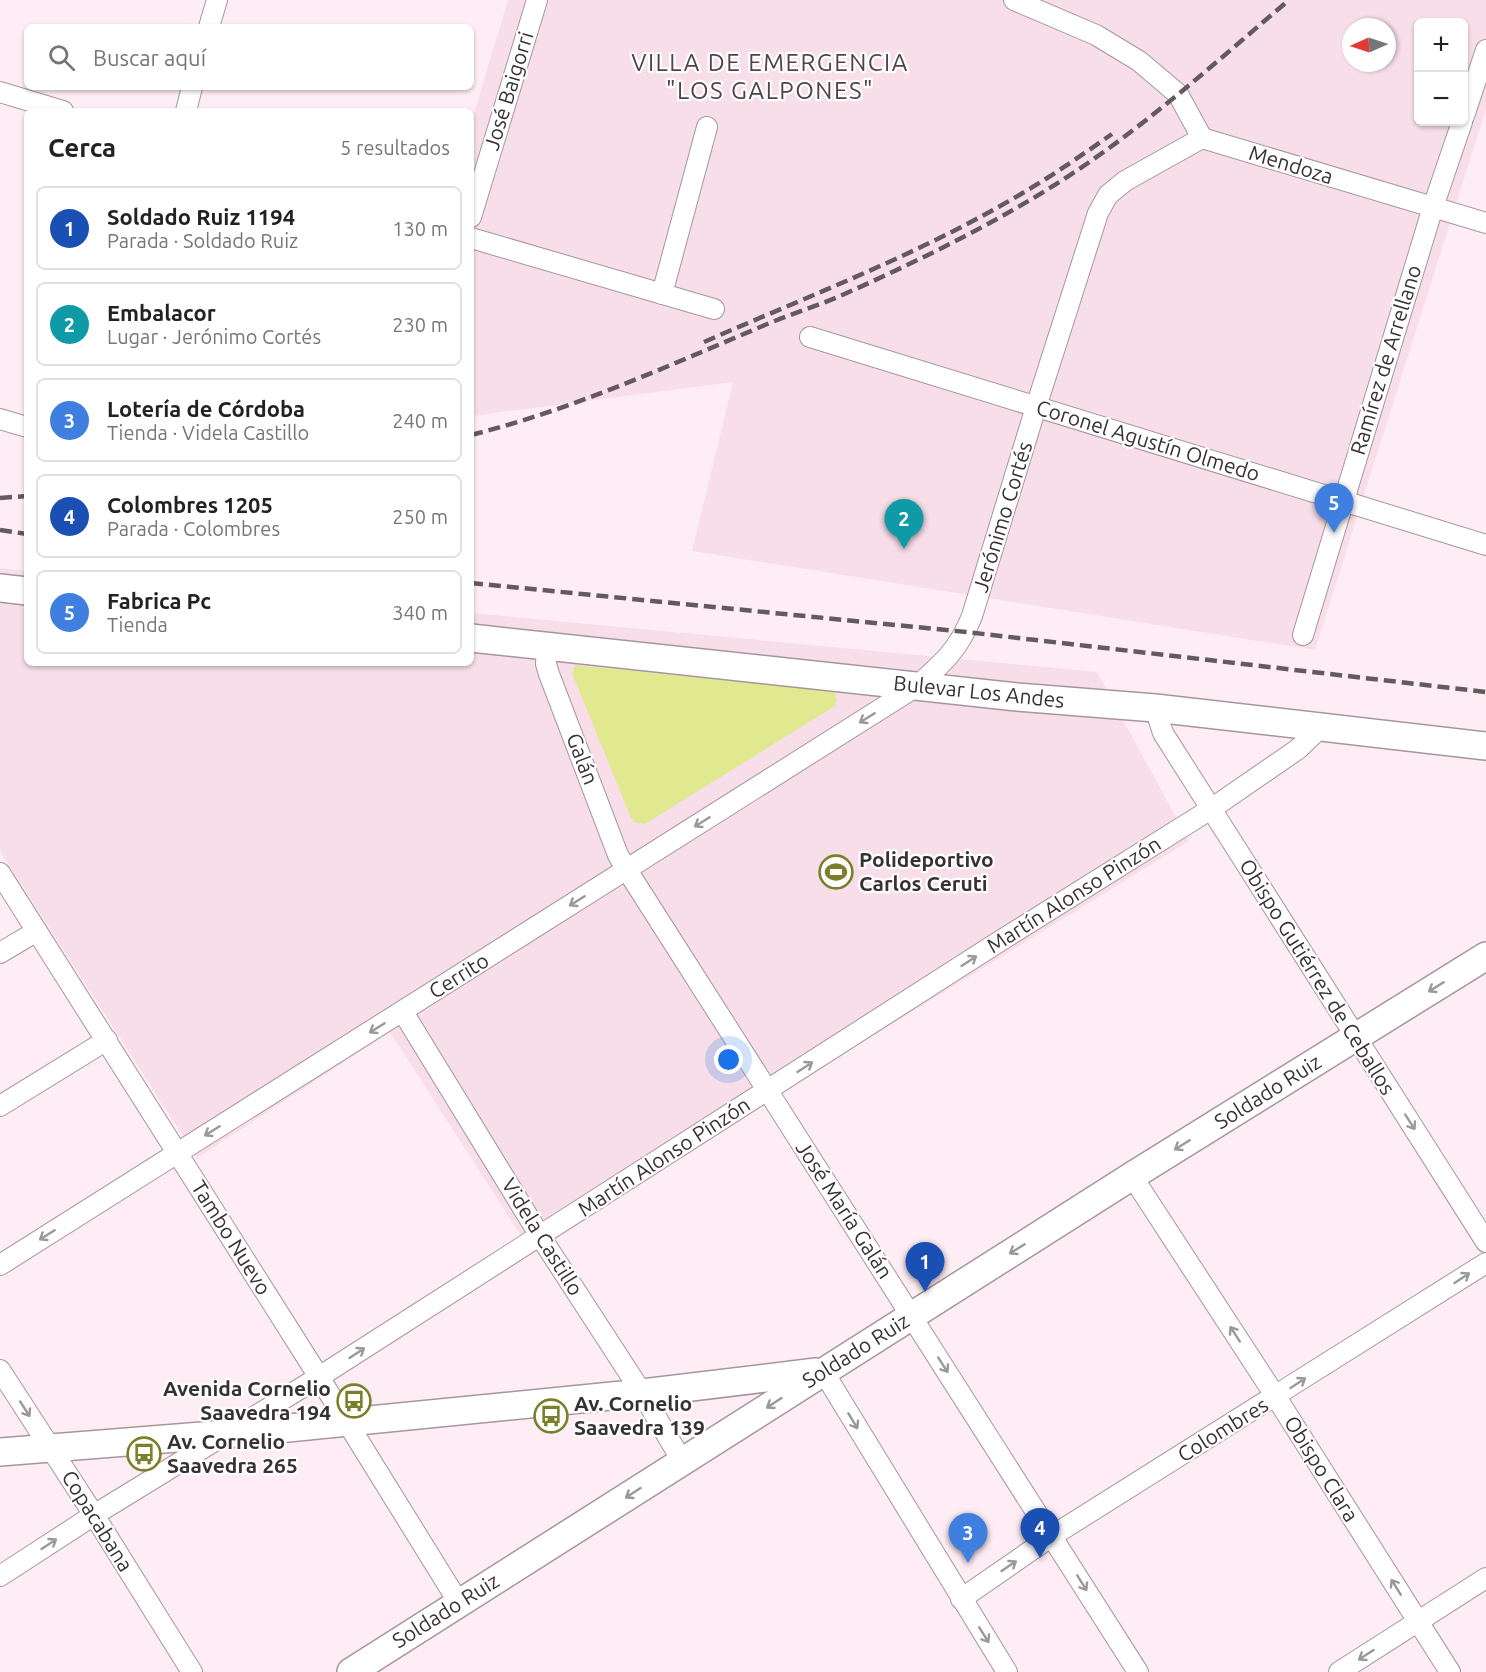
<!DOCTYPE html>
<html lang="es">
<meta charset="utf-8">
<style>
body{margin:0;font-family:Ubuntu,sans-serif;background:#f2f2f2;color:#222}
.controls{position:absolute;right:18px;top:18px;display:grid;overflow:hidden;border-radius:9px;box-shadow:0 2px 4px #0004}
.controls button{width:54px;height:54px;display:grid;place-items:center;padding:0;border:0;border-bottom:2px solid #e0e0e0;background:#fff;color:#222;font:30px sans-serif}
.compass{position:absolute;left:1342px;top:18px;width:54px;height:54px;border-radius:50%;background:#fff;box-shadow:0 2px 4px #0004;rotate:267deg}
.you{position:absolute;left:729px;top:1060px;width:21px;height:21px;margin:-15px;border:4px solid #fff;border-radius:50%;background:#1a73e8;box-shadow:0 0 0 9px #1a73e833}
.badge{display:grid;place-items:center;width:39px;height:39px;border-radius:50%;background:#1a73e8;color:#fff;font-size:20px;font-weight:700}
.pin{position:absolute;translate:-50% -50px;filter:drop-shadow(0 2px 3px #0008)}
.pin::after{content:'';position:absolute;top:32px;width:21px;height:18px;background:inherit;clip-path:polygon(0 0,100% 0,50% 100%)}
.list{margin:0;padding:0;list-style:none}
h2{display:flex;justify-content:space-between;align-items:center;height:78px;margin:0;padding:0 24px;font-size:26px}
h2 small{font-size:20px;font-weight:400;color:#767676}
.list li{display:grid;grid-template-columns:39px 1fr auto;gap:18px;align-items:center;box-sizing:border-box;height:84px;margin:0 12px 12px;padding:0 12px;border:2px solid #e0e0e0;border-radius:9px}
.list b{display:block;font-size:22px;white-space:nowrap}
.list p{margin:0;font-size:20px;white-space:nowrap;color:#767676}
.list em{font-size:20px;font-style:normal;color:#767676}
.icon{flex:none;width:33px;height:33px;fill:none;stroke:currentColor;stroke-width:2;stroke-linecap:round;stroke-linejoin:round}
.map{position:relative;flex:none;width:1486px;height:1672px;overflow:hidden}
.search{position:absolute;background:#fff;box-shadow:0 2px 4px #0004;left:24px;top:24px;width:450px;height:66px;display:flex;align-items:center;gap:15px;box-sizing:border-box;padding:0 21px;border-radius:9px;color:#767676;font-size:22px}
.panel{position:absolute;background:#fff;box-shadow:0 2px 4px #0004;left:24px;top:108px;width:450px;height:558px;border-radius:9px}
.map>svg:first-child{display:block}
.built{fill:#f7dee8;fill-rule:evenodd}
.green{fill:#e1e990}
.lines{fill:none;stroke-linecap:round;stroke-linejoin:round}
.street-casing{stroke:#a6969c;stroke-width:22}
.secondary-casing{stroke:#a6969c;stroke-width:30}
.street{stroke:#fff;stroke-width:20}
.secondary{stroke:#fff;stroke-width:27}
.rail{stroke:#625a5d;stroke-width:4.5;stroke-dasharray:12 6;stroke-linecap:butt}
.oneway{stroke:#9b9899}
.labels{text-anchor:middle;stroke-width:4.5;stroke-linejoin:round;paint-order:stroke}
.street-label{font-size:21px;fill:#373133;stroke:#fff}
.poi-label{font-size:21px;font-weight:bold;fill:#373133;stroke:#fff;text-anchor:start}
.quarter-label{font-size:24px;letter-spacing:1.5px;fill:#514449;stroke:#fff}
</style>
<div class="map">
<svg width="1486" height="1672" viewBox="0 0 1486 1672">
<rect width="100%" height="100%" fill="#feedf4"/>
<g class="built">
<path d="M508,0H1486V109L1315,650L692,551L733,382L471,416V123ZM1418,22H1464V122H1418ZM1351,27H1387V63H1351Z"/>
<path d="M0,568L27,571V663H471V613L1097,672L1189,841L529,1248L390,1032L197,1158L0,851Z"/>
</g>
<path class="green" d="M575,665L827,690L835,693L837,701L835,706L645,824L636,823L631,818L572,673Z"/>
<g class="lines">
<defs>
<g id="street">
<path d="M1014,0L1096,35L1139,61L1178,94L1202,138"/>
<path d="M209,27L217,0"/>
<path d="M0,92L63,111"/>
<path d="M186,111L192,87"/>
<path d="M1464,116L1486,50"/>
<path d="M471,217L537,0"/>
<path d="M471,238L714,309"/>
<path d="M662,294L707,127"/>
<path d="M810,337L1486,545"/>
<path d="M0,419L27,427"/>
<path d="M1303,635L1433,207L1462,122"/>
<path d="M547,647L546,664L549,674L618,855L627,870L1138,1672"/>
<path d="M1155,708L1163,733L1486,1242"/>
<path d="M0,873L319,1377L459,1603"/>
<path d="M0,953L37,931"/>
<path d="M403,1012L540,1236L642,1393L682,1461"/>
<path d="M0,1106L107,1040"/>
<path d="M1132,1176L1276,1397L1450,1672"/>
<path d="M0,1265L917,686C943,663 959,649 972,616L1036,407L1098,213L1108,195L1125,181L1202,138L1486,223"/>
<path d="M0,1370L94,1515L192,1672"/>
<path d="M823,1371L1007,1672"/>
<path d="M0,1576L94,1515L319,1377L1000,941L1211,809L1298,749L1321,727"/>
<path d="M961,1599L1052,1536L1486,1263"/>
<path d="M1339,1672L1486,1578"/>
</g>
<g id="secondary">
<path d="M0,588L27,591"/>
<path d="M471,638L1017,697L1155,708L1486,746"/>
<path d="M0,1452L227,1434L642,1393L816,1372"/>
<path d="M351,1672L1132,1176L1486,956"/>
</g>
</defs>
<use href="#street" class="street-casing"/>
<use href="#secondary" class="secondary-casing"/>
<use href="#street" class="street"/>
<use href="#secondary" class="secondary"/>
<g class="rail">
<path d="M704,342C811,295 920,254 1021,194C1052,176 1082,155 1112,134"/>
<path d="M471,435C574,409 668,366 765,325C793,313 821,305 849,292C931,255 1014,214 1088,163C1159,114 1223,56 1289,0"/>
<path d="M0,498L27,496"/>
<path d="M0,530L27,534"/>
<path d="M471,583L966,632L1486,692"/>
</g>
</g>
<defs><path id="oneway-shaft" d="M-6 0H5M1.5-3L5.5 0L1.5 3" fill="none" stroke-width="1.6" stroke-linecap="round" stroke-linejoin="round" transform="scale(1.5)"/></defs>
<g class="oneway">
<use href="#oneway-shaft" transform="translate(867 718) rotate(148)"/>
<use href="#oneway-shaft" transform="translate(702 822) rotate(148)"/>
<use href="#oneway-shaft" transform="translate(577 901) rotate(148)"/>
<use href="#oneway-shaft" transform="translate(969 961) rotate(-33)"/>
<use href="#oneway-shaft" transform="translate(1436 987) rotate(148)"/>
<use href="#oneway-shaft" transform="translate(377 1028) rotate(148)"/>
<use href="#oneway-shaft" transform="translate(805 1067) rotate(-33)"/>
<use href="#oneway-shaft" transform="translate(1410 1122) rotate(57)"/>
<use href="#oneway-shaft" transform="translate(212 1131) rotate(148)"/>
<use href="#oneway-shaft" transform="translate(1182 1145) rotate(148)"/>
<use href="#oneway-shaft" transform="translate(47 1235) rotate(148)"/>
<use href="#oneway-shaft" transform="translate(1017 1249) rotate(148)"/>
<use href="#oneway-shaft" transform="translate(1462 1278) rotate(-33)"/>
<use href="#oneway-shaft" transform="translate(1235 1334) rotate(-123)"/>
<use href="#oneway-shaft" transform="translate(357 1353) rotate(-33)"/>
<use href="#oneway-shaft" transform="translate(943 1365) rotate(57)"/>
<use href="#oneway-shaft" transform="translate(1298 1383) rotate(-33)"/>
<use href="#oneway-shaft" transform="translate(774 1403) rotate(147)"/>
<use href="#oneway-shaft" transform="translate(25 1409) rotate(57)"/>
<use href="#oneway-shaft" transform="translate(853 1421) rotate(59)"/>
<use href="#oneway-shaft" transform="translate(633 1493) rotate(147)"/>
<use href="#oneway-shaft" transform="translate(49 1544) rotate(-33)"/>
<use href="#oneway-shaft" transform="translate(1009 1566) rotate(-34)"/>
<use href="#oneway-shaft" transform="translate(1082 1583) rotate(58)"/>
<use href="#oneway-shaft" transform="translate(1396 1587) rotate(-122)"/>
<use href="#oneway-shaft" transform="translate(984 1635) rotate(58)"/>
<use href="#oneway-shaft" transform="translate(1366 1655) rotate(147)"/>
</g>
<defs>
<symbol id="stadium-ring" viewBox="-11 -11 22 22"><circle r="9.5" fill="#fff" stroke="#7a802a" stroke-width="1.5"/><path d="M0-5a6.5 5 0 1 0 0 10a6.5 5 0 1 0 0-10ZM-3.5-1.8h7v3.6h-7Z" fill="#7a802a"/></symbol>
<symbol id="bus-ring" viewBox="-11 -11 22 22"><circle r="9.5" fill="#fff" stroke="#7a802a" stroke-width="1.5"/><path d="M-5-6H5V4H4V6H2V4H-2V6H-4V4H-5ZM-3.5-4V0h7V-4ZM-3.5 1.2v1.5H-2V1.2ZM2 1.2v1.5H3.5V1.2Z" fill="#7a802a"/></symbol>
</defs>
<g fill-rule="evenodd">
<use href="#stadium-ring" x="817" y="853" width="38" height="38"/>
<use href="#bus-ring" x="335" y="1382" width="38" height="38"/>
<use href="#bus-ring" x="532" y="1397" width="38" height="38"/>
<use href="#bus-ring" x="125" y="1435" width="38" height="38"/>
</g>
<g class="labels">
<g class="street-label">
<text transform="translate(509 91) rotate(-73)" y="7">José Baigorri</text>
<text transform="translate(1291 165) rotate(17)" y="7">Mendoza</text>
<text transform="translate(1386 360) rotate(-73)" y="7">Ramírez de Arrellano</text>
<text transform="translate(1148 441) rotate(17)" y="7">Coronel Agustín Olmedo</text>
<text transform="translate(1003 517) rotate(-73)" y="7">Jerónimo Cortés</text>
<text transform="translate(979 692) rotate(6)" y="7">Bulevar Los Andes</text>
<text transform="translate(582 759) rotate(69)" y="7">Galán</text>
<text transform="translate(1074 895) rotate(-32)" y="7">Martín Alonso Pinzón</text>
<text transform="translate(459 976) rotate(-32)" y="7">Cerrito</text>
<text transform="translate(1317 977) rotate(58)" y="7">Obispo Gutiérrez de Ceballos</text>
<text transform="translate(1268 1092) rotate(-32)" y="7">Soldado Ruiz</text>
<text transform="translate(664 1157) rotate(-33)" y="7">Martín Alonso Pinzón</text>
<text transform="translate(844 1210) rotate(57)" y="7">José María Galán</text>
<text transform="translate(542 1237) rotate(58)" y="7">Videla Castillo</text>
<text transform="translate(231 1238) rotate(58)" y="7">Tambo Nuevo</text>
<text transform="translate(856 1351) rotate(-32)" y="7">Soldado Ruiz</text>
<text transform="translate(1223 1430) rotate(-32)" y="7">Colombres</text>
<text transform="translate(1321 1469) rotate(58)" y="7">Obispo Clara</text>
<text transform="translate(97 1521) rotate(58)" y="7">Copacabana</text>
<text transform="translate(446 1611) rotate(-32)" y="7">Soldado Ruiz</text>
</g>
<g class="poi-label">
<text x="859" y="867">Polideportivo<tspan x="859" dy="24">Carlos Ceruti</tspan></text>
<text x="331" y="1396" text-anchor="end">Avenida Cornelio<tspan x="331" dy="24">Saavedra 194</tspan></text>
<text x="574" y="1411">Av. Cornelio<tspan x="574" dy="24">Saavedra 139</tspan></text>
<text x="167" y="1449">Av. Cornelio<tspan x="167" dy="24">Saavedra 265</tspan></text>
</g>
<g class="quarter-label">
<text x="770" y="71">VILLA DE EMERGENCIA<tspan x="770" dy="28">"LOS GALPONES"</tspan></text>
</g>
</g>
</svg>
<div class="controls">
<button>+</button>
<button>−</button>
</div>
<svg class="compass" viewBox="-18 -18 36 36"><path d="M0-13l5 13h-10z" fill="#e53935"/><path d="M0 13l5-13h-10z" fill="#767676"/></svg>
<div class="you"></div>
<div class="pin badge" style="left:925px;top:1292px;background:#1a4fb4">1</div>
<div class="pin badge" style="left:904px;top:549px;background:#0f9aa8">2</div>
<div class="pin badge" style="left:968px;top:1563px;background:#3f7fe0">3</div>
<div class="pin badge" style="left:1040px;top:1558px;background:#1a4fb4">4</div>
<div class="pin badge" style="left:1334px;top:533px;background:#3f7fe0">5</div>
<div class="search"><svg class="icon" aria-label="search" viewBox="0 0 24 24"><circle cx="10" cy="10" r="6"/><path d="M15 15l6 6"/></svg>Buscar aquí</div>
<section class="panel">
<h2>Cerca<small>5 resultados</small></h2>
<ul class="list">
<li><span class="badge" style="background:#1a4fb4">1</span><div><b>Soldado Ruiz 1194</b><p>Parada · Soldado Ruiz</p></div><em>130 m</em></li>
<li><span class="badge" style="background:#0f9aa8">2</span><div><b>Embalacor</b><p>Lugar · Jerónimo Cortés</p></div><em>230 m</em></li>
<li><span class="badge" style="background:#3f7fe0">3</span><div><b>Lotería de Córdoba</b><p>Tienda · Videla Castillo</p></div><em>240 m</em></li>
<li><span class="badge" style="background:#1a4fb4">4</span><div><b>Colombres 1205</b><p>Parada · Colombres</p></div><em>250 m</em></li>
<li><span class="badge" style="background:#3f7fe0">5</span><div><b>Fabrica Pc</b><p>Tienda</p></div><em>340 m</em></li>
</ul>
</section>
</div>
